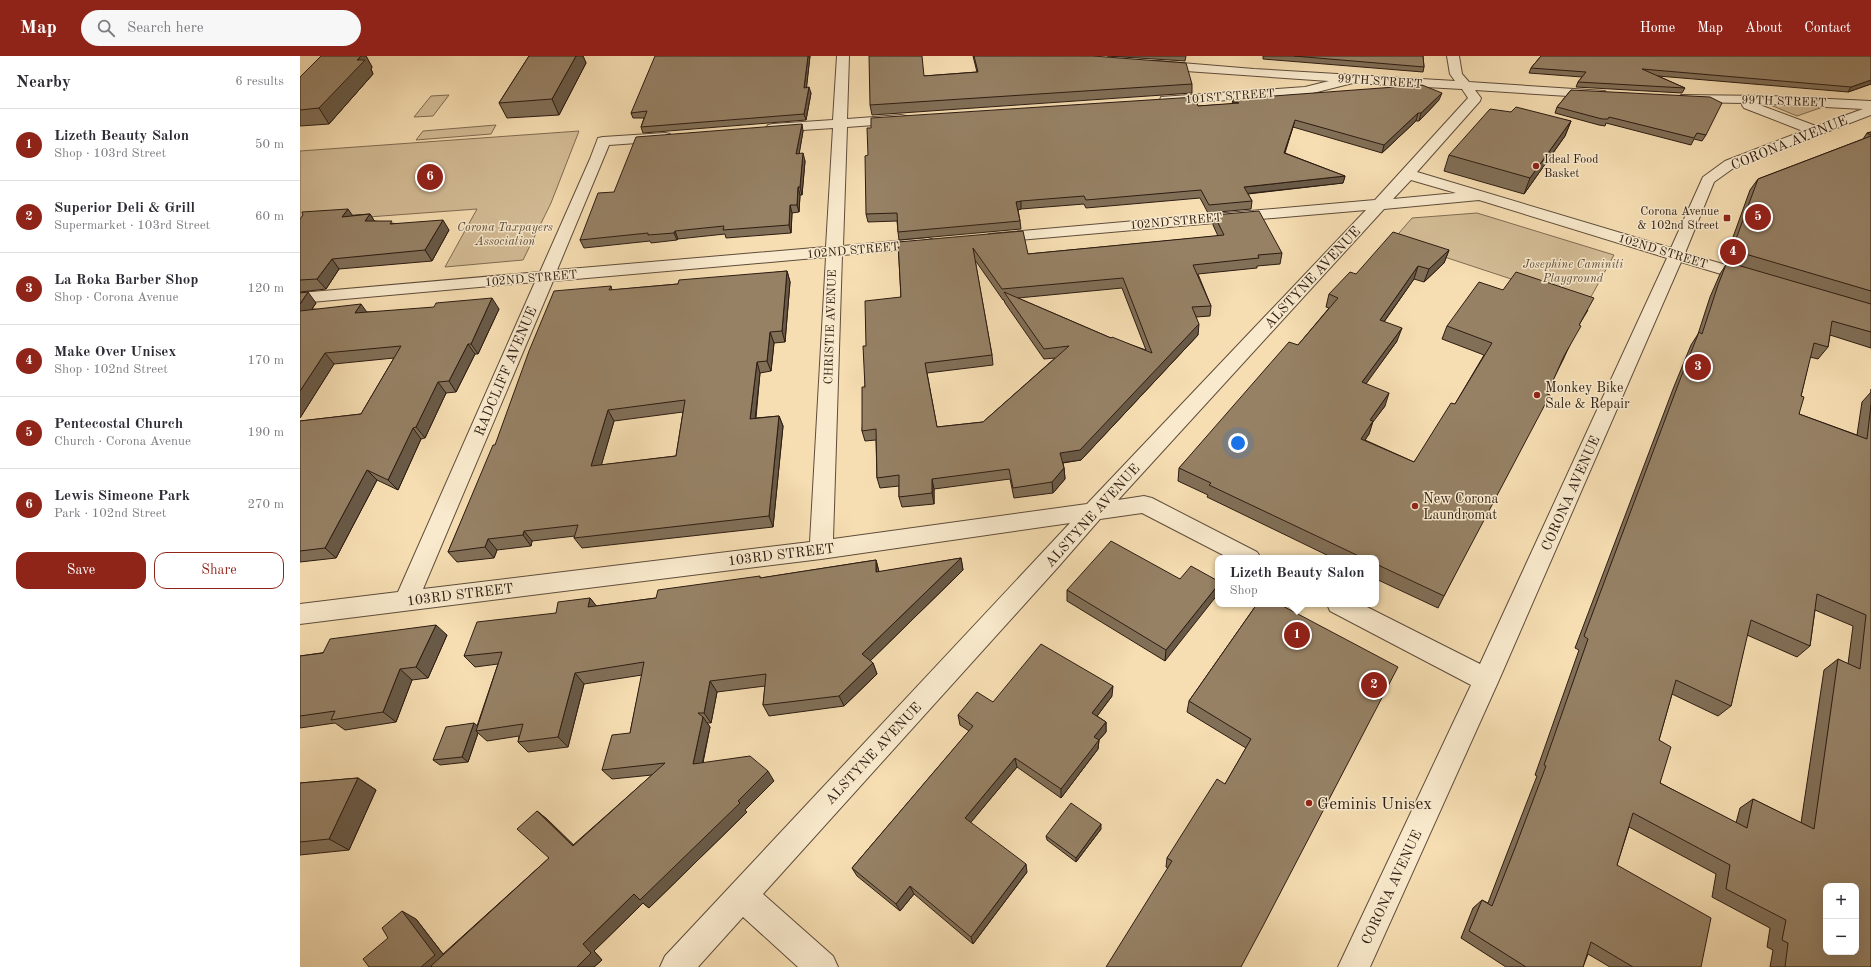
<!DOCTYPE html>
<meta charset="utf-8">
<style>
body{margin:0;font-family:"Old Standard TT",serif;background:#f7f7f7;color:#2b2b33}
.controls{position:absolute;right:12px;bottom:12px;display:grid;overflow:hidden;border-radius:8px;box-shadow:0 4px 16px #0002}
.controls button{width:36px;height:36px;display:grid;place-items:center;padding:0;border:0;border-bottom:1px solid #e1e1e2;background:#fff;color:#2b2b33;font:20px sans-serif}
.you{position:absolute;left:938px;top:387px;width:14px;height:14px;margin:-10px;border:3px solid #fff;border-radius:50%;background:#1a73e8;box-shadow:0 0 0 6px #1a73e833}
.badge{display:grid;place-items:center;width:26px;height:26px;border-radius:50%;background:#8f2418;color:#fff;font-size:13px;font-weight:700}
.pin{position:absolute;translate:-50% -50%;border:2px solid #fff;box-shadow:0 1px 4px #0006}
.popup{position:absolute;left:915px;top:499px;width:164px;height:52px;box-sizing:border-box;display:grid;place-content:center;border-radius:8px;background:#fff;filter:drop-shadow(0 1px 3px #0005);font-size:13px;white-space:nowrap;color:#7c7c81}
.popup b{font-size:15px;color:#2b2b33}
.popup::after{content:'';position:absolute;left:50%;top:100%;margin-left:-8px;border:8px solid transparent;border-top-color:#fff}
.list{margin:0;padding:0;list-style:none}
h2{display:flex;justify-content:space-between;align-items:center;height:52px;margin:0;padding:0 16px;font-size:17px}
h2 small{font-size:13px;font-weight:400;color:#7c7c81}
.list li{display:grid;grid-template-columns:26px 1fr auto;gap:12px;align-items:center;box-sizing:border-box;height:72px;padding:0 16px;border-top:1px solid #e1e1e2}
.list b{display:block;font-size:15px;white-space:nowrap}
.list p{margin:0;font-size:13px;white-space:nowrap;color:#7c7c81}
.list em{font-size:13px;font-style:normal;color:#7c7c81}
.actions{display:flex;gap:8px;padding:12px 16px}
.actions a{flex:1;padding:9px 0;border:1px solid #8f2418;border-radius:12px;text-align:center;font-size:14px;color:#8f2418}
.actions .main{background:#8f2418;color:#fff}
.icon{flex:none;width:22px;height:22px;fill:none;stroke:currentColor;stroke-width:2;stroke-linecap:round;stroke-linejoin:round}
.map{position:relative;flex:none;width:1571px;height:911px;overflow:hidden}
header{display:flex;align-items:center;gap:24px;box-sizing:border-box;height:56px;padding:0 20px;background:#8f2418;color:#fff}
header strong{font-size:19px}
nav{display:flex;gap:22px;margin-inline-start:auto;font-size:14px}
.search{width:280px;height:36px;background:#f7f7f7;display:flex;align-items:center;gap:10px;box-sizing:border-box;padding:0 14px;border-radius:22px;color:#7c7c81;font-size:15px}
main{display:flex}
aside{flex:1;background:#fff}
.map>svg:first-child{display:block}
.green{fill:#d4bd97;stroke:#806c54}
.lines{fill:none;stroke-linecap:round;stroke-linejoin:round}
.street-casing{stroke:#5f4c3a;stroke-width:2}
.street{fill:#f9eacd;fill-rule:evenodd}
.wall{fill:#816f57;stroke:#2d1c12;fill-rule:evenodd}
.shaded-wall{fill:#695a47;stroke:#2d1c12}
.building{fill:#968165;stroke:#2d1c12;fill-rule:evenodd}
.poi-dot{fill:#8f2418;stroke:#f9eacd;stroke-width:1.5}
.labels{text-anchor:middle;stroke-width:3;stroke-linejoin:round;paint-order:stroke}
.far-street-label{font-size:12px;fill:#2d1c12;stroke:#f9eacd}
.far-poi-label{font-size:12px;fill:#2d1c12;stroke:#f9eacd;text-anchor:start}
.far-park-label{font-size:12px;font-style:italic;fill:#5f4c3a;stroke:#f9eacd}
.street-label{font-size:14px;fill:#2d1c12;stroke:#f9eacd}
.poi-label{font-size:14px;fill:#2d1c12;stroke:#f9eacd;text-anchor:start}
.near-poi-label{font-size:17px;fill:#2d1c12;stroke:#f9eacd;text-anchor:start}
</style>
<header>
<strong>Map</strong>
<div class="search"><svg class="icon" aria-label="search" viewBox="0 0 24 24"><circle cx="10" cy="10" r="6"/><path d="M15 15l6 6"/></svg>Search here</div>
<nav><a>Home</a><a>Map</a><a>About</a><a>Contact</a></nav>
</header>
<main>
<aside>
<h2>Nearby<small>6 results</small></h2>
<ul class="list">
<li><span class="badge">1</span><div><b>Lizeth Beauty Salon</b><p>Shop · 103rd Street</p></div><em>50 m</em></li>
<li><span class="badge">2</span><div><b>Superior Deli &amp; Grill</b><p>Supermarket · 103rd Street</p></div><em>60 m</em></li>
<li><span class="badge">3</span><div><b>La Roka Barber Shop</b><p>Shop · Corona Avenue</p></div><em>120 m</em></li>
<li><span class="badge">4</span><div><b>Make Over Unisex</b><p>Shop · 102nd Street</p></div><em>170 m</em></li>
<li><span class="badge">5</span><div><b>Pentecostal Church</b><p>Church · Corona Avenue</p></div><em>190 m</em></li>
<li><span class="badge">6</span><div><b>Lewis Simeone Park</b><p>Park · 102nd Street</p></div><em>270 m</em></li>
</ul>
<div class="actions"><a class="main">Save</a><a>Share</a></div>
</aside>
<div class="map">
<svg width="1571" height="911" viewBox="0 0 1571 911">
<rect width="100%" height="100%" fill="#f6deb2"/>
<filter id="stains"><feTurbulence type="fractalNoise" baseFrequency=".005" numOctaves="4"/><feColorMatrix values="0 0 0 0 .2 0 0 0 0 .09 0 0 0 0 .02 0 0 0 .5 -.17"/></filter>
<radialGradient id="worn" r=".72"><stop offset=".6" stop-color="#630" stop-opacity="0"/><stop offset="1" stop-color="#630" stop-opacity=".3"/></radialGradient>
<g class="green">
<path d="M149,39L133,60L114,61L131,40Z"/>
<path d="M1468,48L1523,51L1497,60Z"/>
<path d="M196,69L191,78L116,84L123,75Z"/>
<path d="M279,75L251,147L223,204L145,211L177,153L0,166V95Z"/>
<path d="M1177,157L1314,199L1287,248L1093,184L1112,162Z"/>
</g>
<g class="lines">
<defs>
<path id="street" d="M537,0H549L547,63L601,59L606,60L608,63L606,66L601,67L547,71L543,190L628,182L634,184L636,187L634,190L628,192L542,199L533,483L787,448L1066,154L695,186L689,184L687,181L689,178L1075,144L1168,42L1162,33L1053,27L1005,39L866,48L861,47L860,44L861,41L1005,31L1029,25L857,13L853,12L851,9L853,6L857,5L954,13L1155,25L1150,18L1147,0H1159L1162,18L1169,26L1305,35L1306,38L1305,41L1300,42L1175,34L1181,42L1180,45L1117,116L1371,192L1403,121L1425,105L1503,75L1444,52L1442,49L1444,47L1386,46L1381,45L1380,42L1381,39L1469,40L1571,45V59L1435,111L1414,126L1385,197L1457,218L1459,222L1457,226L1451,227L1381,206L1199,624L1070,911H1038L1171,629L1030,555L1027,548H1061L1180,608L1367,202L1179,144L1084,153L818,444L844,440L852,442L957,496L961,502H929L842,457L800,463L759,510L463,838L533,900L538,911H498L443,861L398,911H360L365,900L770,467L521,503L0,568V548L98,536L235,226L0,247V237L240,216L290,103L298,82L303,81L365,77L370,78L372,81L370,84L365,85L309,89L257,214L526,191L533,72L473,76L468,75L466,72L468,69L473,68L533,64ZM1457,48H1469L1563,53L1516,70ZM1111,124L1156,137L1093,143ZM526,201L510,486L123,533L253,225Z"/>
</defs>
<use href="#street" class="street-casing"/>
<use href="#street" class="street"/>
</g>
<g class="wall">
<path d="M21,0H66L72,11L71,13L73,18L29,68L0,70V21Z"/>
<path d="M229,0H283L286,7L259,59L207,62L199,47Z"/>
<path d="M510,0L506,32L511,37L506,64L343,77L341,71L344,62H333L331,57Z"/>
<path d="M673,0H793L892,28V37L572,59L570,49L624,20L677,16Z"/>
<path d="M807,0H886L885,5Z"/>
<path d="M963,0H1123L1124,11L1123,16L963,3Z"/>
<path d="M1241,0L1571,28L1548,36L1358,20L1385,32L1382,37L1276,31L1278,26L1282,21L1229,17L1231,12Z"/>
<path d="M1271,34L1406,79L1402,85L1394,83L1391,89L1306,67L1305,70L1299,69L1255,57L1257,51Z"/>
<path d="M933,43L1139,44L1119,65H1116L1082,97L993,71L985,97L1045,120L1043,127L948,138L952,145L951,153L908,157L900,142L786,152L784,148L721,153L718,154L720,165L721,173L599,184L598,176L597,165L568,166L566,158L898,50L932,48Z"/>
<path d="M1211,56L1271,65L1265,80L1224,138L1144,115L1149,99Z"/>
<path d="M503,75L499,97L505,105L502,139H500L499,156L492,157L491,177L426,182L425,178L378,183L377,184L351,187L350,185L284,192L280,184L314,136Z"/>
<path d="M1571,76V292L1530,279L1528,291L1518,303L1510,301L1501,340L1499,358L1557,379L1562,346L1571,336V333V911H1470L1473,894L1467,891L1470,872L1412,841L1416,818L1329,771L1317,809L1401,911H1310L1288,898L1283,911H1206L1161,882L1173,852L1182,844L1188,847L1206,800L1237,720L1235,719L1279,594L1275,592L1373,333L1391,289L1398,278L1410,241L1420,218L1427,207L1424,206L1450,134L1458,123L1563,83L1567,77ZM1515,554L1553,570L1548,608L1538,603L1524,614L1501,767L1453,743L1440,752L1436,767L1360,727L1359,684L1372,638L1418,660L1431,650L1447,579L1497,601L1510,590Z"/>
<path d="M70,158L74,165L149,174L132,205L39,213L26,233L0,236V163Z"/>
<path d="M914,159L982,197L980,208L957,210V212L898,218L911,250L910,260L896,261L898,279L781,404L763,407L764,412L765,423L753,437L714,442L710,423L634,433V448L602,451L599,441V430L580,432L577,422L576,384L565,385L562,375L565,331L566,290L601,241L598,186L728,198L918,180L913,169ZM675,204L703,244H704L705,247L744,303L755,302L683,366L637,371L627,317L693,309L692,299ZM822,232L846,294L811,282L718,242Z"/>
<path d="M1149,194L1144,207L1124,226L1114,223L1084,266L1097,285L1066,327L1085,350L1073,365L1069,378L1065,384L1114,406L1155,348L1184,299L1142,283L1147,270L1203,234L1288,254L1279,269L1263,304L1138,552L1076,523V502H1033L907,441L908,439L878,425L879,412L998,289L1029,252L1026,251L1029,238L1056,218Z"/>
<path d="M487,215L490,226L485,286L474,287L471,315L460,317L456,362L479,360L483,370L473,471L282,492L274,482L275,480L232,485L231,490L197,494L194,502L157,506L148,496L195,389L311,230L312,234L378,228ZM383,356L376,400L301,409L314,365Z"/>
<path d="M0,237L16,247L12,253L67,256L199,253L178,298H175L156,336L146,337L125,382L121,383L98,434L77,424L36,502L0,506V365L61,358L94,302L34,308L0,362Z"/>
<path d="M661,502L663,514L570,605L573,607L577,618L544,650L469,660L463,649L465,630L417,636L411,667H407L410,671L403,707L474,725L445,754L447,756L349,852L343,847L294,895L302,904L294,911H69L116,863L143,898L249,802L237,755L248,764L273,789L352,719L312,723L302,714L330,677L342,619L284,628L268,691L228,696L218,686L219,680L187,685L178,677L168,706L140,709L133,704L174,667L177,670L198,608L175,611L164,600L256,557L290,542L296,550L356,542L461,522L576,504L579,516Z"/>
<path d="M880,523L865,605L767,545V534Z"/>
<path d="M957,548L941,911L868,812L866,811L867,802L925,728L946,692L887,656L889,645Z"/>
<path d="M147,579L128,622L112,624L96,666L45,674L35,667L0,672V600Z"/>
<path d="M812,640L797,660L806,666V676L799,684L798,693L761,742L717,711L670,767L727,816L673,888L614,838L600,855L557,820L552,812L669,675L660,669L658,659L693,646Z"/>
<path d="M58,722L76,734L49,794L0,799V727Z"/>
<path d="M801,773L776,806L747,784L746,780Z"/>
</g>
<g class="shaded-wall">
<path d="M61,0H66L72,11L71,13L73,18L29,68L19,52Z"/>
<path d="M276,0H283L286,7L259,59L252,43Z"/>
<path d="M508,0H510L506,37L504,32Z"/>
<path d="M1571,24V28L1548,36L1551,31Z"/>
<path d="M509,31L511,37L506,64L504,58Z"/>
<path d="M1142,37L1139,44L1119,65L1121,57Z"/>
<path d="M1118,57L1116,65L1082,97L1084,89Z"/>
<path d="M995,64L993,71L982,104L984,97Z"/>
<path d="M1271,65L1265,80L1224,138L1230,122Z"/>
<path d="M502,68L503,75L498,105L496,98Z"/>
<path d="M503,97L505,105L502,139L500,131Z"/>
<path d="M1045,120L1043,127L943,138L944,131Z"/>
<path d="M498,131L500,139L499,156L497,149Z"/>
<path d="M721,145V153L717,154L716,146Z"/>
<path d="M490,149L492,157L491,177L489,169Z"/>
<path d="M48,153L55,163L42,161Z"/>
<path d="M70,158L77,169L65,165Z"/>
<path d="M143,164L149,174L132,205L125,194Z"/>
<path d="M375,175L378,183L377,184L374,177Z"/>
<path d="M1149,194L1144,207L1124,226L1129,213Z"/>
<path d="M32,203L39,213L26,233L17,223Z"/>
<path d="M1118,210L1114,223L1076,277L1080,264Z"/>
<path d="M487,215L490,226L485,286L482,275Z"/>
<path d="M8,236L16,247L3,266L0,262V248Z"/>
<path d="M192,242L199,253L178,298L171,288Z"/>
<path d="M61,248L69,259L55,257Z"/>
<path d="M899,268L898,279L781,404L760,407V397Z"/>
<path d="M1102,272L1097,285L1058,339L1062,326Z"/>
<path d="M470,276L474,287L471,315L467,305Z"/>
<path d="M168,288L175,298L156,336L149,325Z"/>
<path d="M25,297L34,308L0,362V335Z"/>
<path d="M457,306L460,317L454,373L450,363Z"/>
<path d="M138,326L146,337L125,382L116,371Z"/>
<path d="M1089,337L1085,350L1070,370L1073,365L1069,378L1057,395L1061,383L1070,364Z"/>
<path d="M308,354L314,365L298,421L291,410Z"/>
<path d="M479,360L483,370L473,471L469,460Z"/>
<path d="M113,372L121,383L98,434L88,424Z"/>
<path d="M764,412L765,423L753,437L752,426Z"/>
<path d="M67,414L77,424L36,502L25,492Z"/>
<path d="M632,423L634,433V448L632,437Z"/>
<path d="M224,475L232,485L231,490L223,479Z"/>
<path d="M188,483L197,494L194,502L185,491Z"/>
<path d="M661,502L663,514L566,609L562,598Z"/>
<path d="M576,504L579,516H576Z"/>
<path d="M918,529V538L865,605L866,594Z"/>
<path d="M290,542L299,553L288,551Z"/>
<path d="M136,569L147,579L128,622L116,611Z"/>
<path d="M573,607L577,618L544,650L539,640Z"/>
<path d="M100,613L112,624L96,666L83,656Z"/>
<path d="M275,617L284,628L268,691L258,681Z"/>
<path d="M410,625L417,636L411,667L404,657Z"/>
<path d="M813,630L812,640L792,667V657Z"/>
<path d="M403,661L410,671L400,718L393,708Z"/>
<path d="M806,666V676L799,684L798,693L761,742V733L794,681Z"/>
<path d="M174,667L180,672L176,675L178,677L168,706L162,701Z"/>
<path d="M715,702L717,711L667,771L665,762Z"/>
<path d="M468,715L474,725L445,754L447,756L349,852L343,847L294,895L302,904L294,911H277L283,888L334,838L438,745Z"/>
<path d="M58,722L76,734L49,794L29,783Z"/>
<path d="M237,755L248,764L283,798L273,790Z"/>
<path d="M801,768V773L776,806V802Z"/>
<path d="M726,808L727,816L673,888L671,881Z"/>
<path d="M610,830L614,838L600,855L596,848Z"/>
<path d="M102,855L116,863L149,906L144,911H121Z"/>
</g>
<g class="building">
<path d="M21,0H61L57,4H65L19,52L0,54V21Z"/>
<path d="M229,0H276L252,43L199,47Z"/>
<path d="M355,0H508L504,32L509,31L504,58L341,71L347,55L331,57Z"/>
<path d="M569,0H622L624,20L678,16L674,0H793L886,7L892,28L570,49Z"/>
<path d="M994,0H1123L1124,11Z"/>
<path d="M1241,0H1571V24L1551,31L1342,13L1385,32L1278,26L1286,16L1231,12Z"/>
<path d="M1122,29L1142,37L1121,57H1118L1084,89L995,64L984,97L1045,120L944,131L952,145L909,149L901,134L786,144L784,140L721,145L716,146L720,165L598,176L597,157L566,158L565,100L568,99L567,72H571V62L895,41L898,50L939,47L933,46V43Z"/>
<path d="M1271,34L1410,41L1422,47L1406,79L1397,77L1394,82L1309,61L1308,63H1302L1257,51Z"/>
<path d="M1216,51L1271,65L1230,122L1149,99L1190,53L1211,56Z"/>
<path d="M502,68L496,98L503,97L500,131H498L497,149H490L489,169L423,174L424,170L375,175L374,177L348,179V177L280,184L298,137L314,136L336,81Z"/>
<path d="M1571,76V79L1567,77Z"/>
<path d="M1571,80V235L1432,194L1458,123Z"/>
<path d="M48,153L42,161L70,158L65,165H92L90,168L143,164L125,194L32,203L17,223L0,224V163L3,159L2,156Z"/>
<path d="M959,155L982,197L958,199L959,202L893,209L911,250L892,251L899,268L780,394L760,397L764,412L752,426L713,432L709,413L632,423V437L599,441V419L577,422L576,373L562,375V331H565L563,290H566L565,245L601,241L598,186L723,175L728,198L924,179L914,159ZM673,192L702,233L823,222L852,297L812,281L811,282L704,236L744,293L769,290L683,366L637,371L625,307L692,299Z"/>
<path d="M1093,176L1149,194L1129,213L1118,210L1080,264L1102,272L1062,326L1089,337L1070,364L1073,365L1061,383L1114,406L1151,347L1155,348L1192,287L1147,270L1179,226L1203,234L1216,216L1294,242L1279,269L1281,270L1264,300L1247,338L1250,339L1144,540L1076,508V502H1063L909,429L911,427L879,412L989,286L998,289L1038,242L1029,238L1050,216L1056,218Z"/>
<path d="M1427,206L1571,248V276L1532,265L1528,291L1514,287L1501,340L1504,341L1499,358L1567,383L1571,349V911H1485L1488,887L1482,884L1486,864L1426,833L1430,809L1333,757L1317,809L1411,862L1401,911H1333L1291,886L1283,911H1226L1169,875L1182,844L1192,850L1215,792L1246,710L1244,709L1288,583L1284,580L1381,321L1399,276L1402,278L1418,229ZM1517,538L1566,559L1560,613L1538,603L1514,773L1453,743L1447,772L1360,727L1371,691L1359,684L1376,624L1431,650L1451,564L1510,590ZM1526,830H1556V896H1526Z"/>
<path d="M487,215L482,275L470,276L467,305L457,306L450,363L479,360L469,460L274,482L278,469L224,475L223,479L188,483L185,491L148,496L193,389H195L229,295L254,235L311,230L309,234L378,228L379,224ZM385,344L376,400L291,410L308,354Z"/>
<path d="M8,236L0,248V237Z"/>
<path d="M192,242L171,288H168L149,325L138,326L116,371L113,372L88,424L67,414L25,492L0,495V365L61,358L101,290L25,297L0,335V255L61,248L55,257L134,251L136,247Z"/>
<path d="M811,485L880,523L891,510L918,525V529L866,594L767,534Z"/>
<path d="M661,502L562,598L573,607L539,640L463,649L466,618L410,625L404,657H398L403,661L393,708L450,700L468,715L438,745L440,747L340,844L334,838L283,888L291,897L277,911H132L131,910L249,802L217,773L237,755L273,790L365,707L302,714L312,679L330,677L344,606L275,617L258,681L218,686L223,668L176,675L202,596L164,600L177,566L256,557L258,546L290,542L288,551L356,542L358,534L460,520V522L576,504V516Z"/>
<path d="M957,548H964L965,549L966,548H979L1098,611L963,870L941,911H806L872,805L867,802L917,723L925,728L951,683L889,645Z"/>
<path d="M136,569L116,611L100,613L83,656L31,664L35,655L0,660V600L23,597L30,583Z"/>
<path d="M741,588L813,630L792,657L806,666L794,681L799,684L761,733L715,702L665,762L726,808L671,881L610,830L596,848L552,812L673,670L658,659L677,636L693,646Z"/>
<path d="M174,667L162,701L133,704L146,671Z"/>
<path d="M58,722L29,783L0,786V727Z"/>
<path d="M771,747L801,768L776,802L746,780Z"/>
<path d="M102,855L135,899L121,911H69L63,903L88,882L82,872Z"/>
</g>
<g class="poi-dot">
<circle cx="1236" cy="110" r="4"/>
<rect x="1423" y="158" width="8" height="8" rx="2"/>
<circle cx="1237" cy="339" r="4"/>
<circle cx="1115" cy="450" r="4"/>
<circle cx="1009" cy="747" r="4"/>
</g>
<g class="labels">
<g class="far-street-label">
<text transform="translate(1080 25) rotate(4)" y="4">99TH STREET</text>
<text transform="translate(930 40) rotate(-4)" y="4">101ST STREET</text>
<text transform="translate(1484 45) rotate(2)" y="4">99TH STREET</text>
<text transform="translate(876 165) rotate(-5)" y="4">102ND STREET</text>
<text transform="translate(553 194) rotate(-5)" y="4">102ND STREET</text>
<text transform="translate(1363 195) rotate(17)" y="4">102ND STREET</text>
<text transform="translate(231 222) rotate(-5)" y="4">102ND STREET</text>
<text transform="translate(530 271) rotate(-88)" y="4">CHRISTIE AVENUE</text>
</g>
<g class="far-poi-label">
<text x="1244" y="107">Ideal Food<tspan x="1244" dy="14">Basket</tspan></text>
<text x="1419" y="159" text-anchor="end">Corona Avenue<tspan x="1419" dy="14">&amp; 102nd Street</tspan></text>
</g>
<g class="far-park-label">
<text x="205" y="175">Corona Taxpayers<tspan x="205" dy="14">Association</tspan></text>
<text x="1273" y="212">Josephine Caminiti<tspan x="1273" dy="14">Playground</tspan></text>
</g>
<g class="street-label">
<text transform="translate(1489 86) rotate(-22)" y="5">CORONA AVENUE</text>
<text transform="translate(1012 221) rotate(-47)" y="5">ALSTYNE AVENUE</text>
<text transform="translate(205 315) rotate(-67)" y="5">RADCLIFF AVENUE</text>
<text transform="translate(1270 437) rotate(-66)" y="5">CORONA AVENUE</text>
<text transform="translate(792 459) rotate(-48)" y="5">ALSTYNE AVENUE</text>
<text transform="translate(481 498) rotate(-7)" y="5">103RD STREET</text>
<text transform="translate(160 538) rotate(-7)" y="5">103RD STREET</text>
<text transform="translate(573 697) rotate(-47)" y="5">ALSTYNE AVENUE</text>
<text transform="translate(1091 831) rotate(-65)" y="5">CORONA AVENUE</text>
</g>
<g class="poi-label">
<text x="1245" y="336">Monkey Bike<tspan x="1245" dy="16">Sale &amp; Repair</tspan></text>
<text x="1123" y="447">New Corona<tspan x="1123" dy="16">Laundromat</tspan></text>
</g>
<g class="near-poi-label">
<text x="1017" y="753">Geminis Unisex</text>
</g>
</g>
<rect width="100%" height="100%" filter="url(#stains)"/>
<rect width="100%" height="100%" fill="url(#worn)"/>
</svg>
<div class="controls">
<button>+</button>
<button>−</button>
</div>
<div class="you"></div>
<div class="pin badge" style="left:997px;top:579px">1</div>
<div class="popup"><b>Lizeth Beauty Salon</b>Shop</div>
<div class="pin badge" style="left:1074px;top:629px">2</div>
<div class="pin badge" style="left:1398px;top:311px">3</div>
<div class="pin badge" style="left:1433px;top:196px">4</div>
<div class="pin badge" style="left:1458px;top:161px">5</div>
<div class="pin badge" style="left:130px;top:121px">6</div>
</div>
</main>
